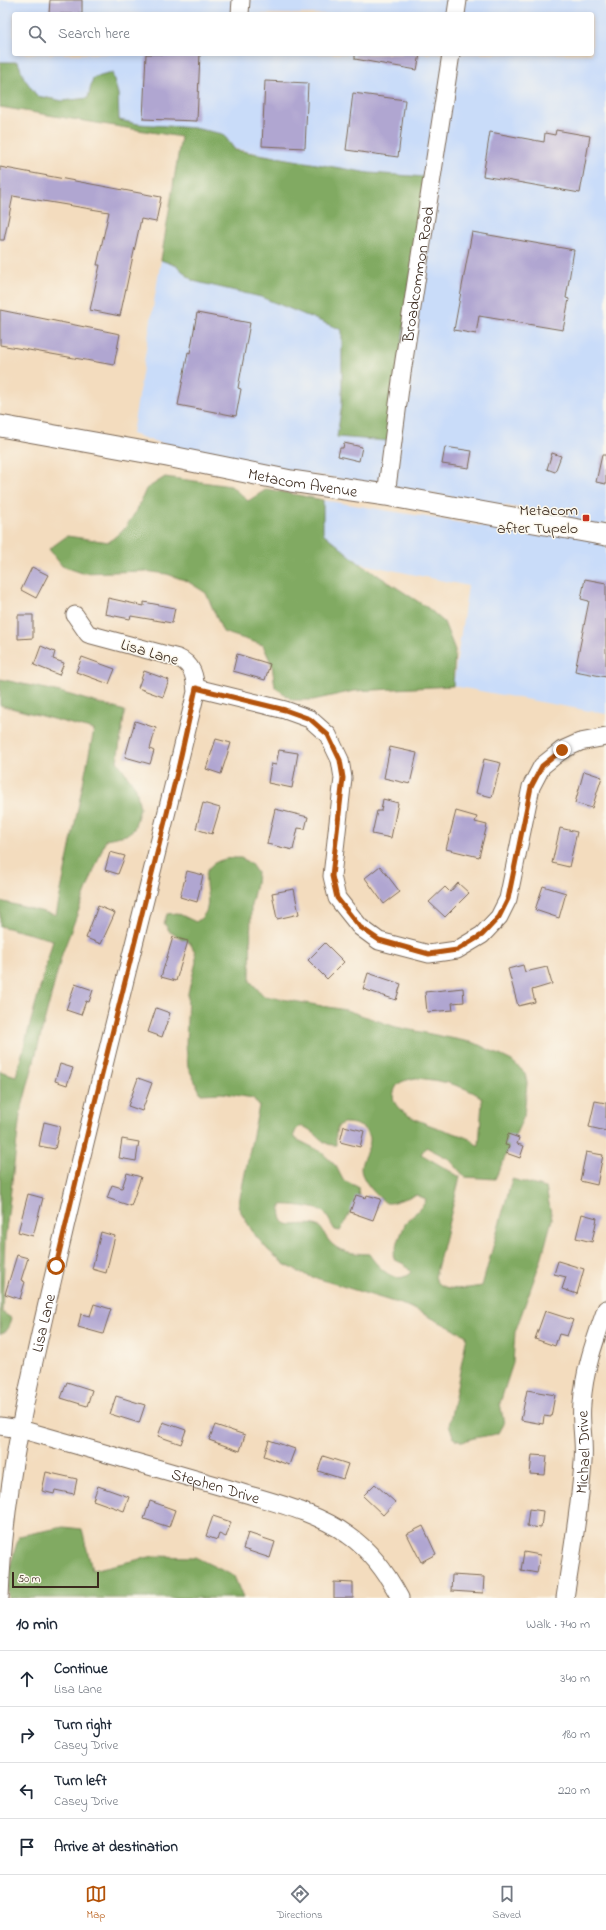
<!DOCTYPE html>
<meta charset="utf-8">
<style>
body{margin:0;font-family:"Indie Flower",sans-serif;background:#f2f2f3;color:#1f2937}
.scale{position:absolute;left:12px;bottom:10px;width:87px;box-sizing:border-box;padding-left:4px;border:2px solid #3b2a1e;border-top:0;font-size:11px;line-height:14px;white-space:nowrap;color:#3b2a1e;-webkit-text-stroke:3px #fbf7ec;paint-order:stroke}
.stop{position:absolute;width:12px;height:12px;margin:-9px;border:3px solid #b45309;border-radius:50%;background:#fff}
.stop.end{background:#b45309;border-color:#fff;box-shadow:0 1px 4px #0008}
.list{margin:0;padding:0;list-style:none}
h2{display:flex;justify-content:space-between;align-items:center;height:52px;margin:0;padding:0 16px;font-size:17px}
h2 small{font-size:13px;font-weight:400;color:#747a83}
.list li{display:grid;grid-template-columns:26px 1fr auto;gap:12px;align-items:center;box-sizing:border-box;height:56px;padding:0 16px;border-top:1px solid #e0e1e3}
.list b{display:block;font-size:15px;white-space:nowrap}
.list p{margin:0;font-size:13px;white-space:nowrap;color:#747a83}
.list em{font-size:13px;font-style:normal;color:#747a83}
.icon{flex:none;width:22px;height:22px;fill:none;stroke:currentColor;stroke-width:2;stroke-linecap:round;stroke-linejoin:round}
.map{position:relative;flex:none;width:606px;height:1598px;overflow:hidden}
.search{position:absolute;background:#fff;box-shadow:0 2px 6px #0003;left:12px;right:12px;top:12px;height:44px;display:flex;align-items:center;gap:10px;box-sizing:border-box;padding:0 14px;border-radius:4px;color:#747a83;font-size:15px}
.sheet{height:276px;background:#fff}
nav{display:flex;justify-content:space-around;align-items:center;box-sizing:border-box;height:56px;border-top:1px solid #e0e1e3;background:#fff;font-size:11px;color:#747a83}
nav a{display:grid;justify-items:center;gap:2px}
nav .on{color:#b45309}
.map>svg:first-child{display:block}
.built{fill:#c9dcf9;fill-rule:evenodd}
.forest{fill:#81aa62;stroke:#5e6a40;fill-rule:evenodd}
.building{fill:#b0a6d1}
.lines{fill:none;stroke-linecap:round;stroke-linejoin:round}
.minor-casing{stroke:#7b6856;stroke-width:19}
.major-casing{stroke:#7b6856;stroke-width:23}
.minor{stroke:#fff;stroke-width:17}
.major{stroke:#fff;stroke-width:21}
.route{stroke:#b45309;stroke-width:5}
.poi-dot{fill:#c8321e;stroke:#fbf7ec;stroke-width:1.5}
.labels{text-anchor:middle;stroke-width:3;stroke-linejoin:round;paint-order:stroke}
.street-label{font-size:16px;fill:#3b2a1e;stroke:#fbf7ec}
.poi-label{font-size:16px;fill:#3b2a1e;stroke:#fbf7ec;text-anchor:end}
</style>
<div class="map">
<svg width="606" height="1598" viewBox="0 0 606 1598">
<rect width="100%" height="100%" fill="#fbf7ec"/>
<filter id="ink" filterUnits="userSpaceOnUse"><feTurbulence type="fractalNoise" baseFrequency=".025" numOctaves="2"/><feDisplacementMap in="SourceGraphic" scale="8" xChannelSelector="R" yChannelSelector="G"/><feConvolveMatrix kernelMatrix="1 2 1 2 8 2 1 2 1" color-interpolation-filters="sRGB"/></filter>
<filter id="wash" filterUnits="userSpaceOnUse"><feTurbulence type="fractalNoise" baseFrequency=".012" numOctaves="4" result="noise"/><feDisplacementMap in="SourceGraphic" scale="16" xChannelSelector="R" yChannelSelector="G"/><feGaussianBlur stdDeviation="0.9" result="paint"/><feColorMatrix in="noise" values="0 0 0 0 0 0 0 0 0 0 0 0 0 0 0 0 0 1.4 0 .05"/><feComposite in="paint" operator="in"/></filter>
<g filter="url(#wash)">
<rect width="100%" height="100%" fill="#f3dcbe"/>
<path class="built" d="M0,0H606V714L453,686L468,586L359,563L322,533L323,500L543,536L544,512L204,457L132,434L161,260L177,266L193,281L261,297L342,330V404L337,437L425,177L369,173L235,149L223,134L194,128L138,124L118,120V94L63,101L37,96L24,78L18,63L0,62ZM14,14H592V54H14Z"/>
<g class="forest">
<path d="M0,62H18L24,78L37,96L63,101L88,98L93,78L112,73L118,94L119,120L138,124L194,128L223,134L235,150L369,173L425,177L388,441L337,437L342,404V330L261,297L193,281L177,266L161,260L181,137L0,107Z"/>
<path d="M165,477L231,486L248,501L267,489L323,500V533L359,563L428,608L444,622L455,650L453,686L354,691L313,700H292L275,687L272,665L263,645L223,632L206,593L187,581L167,574L145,571L82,573L62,566L49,549L67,536L109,542L125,528L137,510L146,489Z"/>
<path d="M0,679L60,692L125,711L117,761L136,788L140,808L134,829L126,835L106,839L62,954L20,1115L5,1239L2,1312L11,1318L8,1329L0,1335V1071L16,1076L53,940L0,926V901L56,915L94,730L0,705Z"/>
<path d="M231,858H241L251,864L257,873L256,884L251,905L250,981L264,996L346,1010L396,1027L475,1043L512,1061L525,1073L527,1083L524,1116L495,1179L465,1177L449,1159L426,1147L421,1154L460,1177L435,1277C440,1294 468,1288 482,1286L512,1179L546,1188L552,1219L541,1260L515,1332L513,1363L500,1403L504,1424L499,1433C487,1437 475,1436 463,1442L454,1438L449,1426L467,1336L410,1307L303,1274L284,1264L268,1250L254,1234L238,1207L259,1106L253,1098L222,1093L201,1094L188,1067L186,1046L188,993L196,962L195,952L190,943L170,932L164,923L167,914L177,913L196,922C198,920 202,918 203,916C219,897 185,865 231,858ZM415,1078C438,1080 461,1084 481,1097L482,1102L479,1145H477C474,1143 471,1139 467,1138C451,1130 386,1118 394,1092C397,1081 404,1081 415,1078ZM343,1123C351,1123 358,1124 364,1129C381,1142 356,1158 362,1174C366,1185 377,1196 386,1203H391L416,1195L426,1199L424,1204L405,1224L393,1255L395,1260L404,1264L411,1272C396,1288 377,1266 369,1254C352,1253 337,1253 327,1238C324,1234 322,1228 318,1226C302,1219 277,1237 281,1205C289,1204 315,1207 322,1211C328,1215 331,1225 335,1230L340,1231L359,1197L358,1187L343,1180L336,1166L320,1151L296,1139L294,1135C300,1114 318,1139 326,1143C329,1145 333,1145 336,1145C336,1136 334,1127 343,1123Z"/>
<path d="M63,1527L82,1529L92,1570L154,1556L195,1557L234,1576L243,1598H8L7,1577L19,1536Z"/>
</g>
<g id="blocks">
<g class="building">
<path d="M50,0H82V14H49Z"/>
<path d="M146,54H200L197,121L143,119Z"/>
<path d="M355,54H420L417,70L355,59Z"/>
<path d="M265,81L308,83L305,148L262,146Z"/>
<path d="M353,93L405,100L398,157L346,150Z"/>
<path d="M556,130L590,136L580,193L483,176L490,132L544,142L545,133L555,135Z"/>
<path d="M0,167L161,197L156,222L141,219L120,316L90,310L100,265H97L109,212L13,196L4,240H0Z"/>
<path d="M472,232L574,250L566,298L569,299L563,330L479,316L476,334L454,330Z"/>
<path d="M0,310L120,334L114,365L0,345Z"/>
<path d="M197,313L250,323L238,388L241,389L236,416L178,405L188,352L190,353Z"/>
<path d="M344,443L362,447L359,461L338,456L340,448H343Z"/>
<path d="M445,447L472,451L469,468L442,464Z"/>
<path d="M552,453L561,456L555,472L547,469Z"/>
<path d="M602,455H606V484L596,482Z"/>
<path d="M32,567L48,575L36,598L21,590Z"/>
<path d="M585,579L606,583V677L575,671L589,601L581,599Z"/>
<path d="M108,598L144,606V602L175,608L172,623L131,616L130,619L105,614Z"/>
<path d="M18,615H33V638L18,639Z"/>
<path d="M41,646L55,652L53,659L64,663L59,675L34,665Z"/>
<path d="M237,654L270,664L265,680L233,671Z"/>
<path d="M82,657L115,669L109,684L76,672Z"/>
<path d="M144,671L169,680L163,697L138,688Z"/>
<path d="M135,721L156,728L150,749L154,751L150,764L125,757Z"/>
<path d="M216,739L231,743L221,774L206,769Z"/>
<path d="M390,747L417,753L410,784L384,778Z"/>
<path d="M279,750L298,753L292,788L268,783L271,764L276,765Z"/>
<path d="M484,759L501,763L492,797L476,793Z"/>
<path d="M584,771L602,777L592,808L575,803Z"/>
<path d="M383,799L398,803L391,838L372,834L377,811H381Z"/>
<path d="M203,803L220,808L212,834L196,829Z"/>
<path d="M275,809L308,817L305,829L298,828L293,850L267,844Z"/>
<path d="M456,811L477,817L475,822L487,825L479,857L446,849Z"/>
<path d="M560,828L577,832L569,867L552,863Z"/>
<path d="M110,852L125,856L118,874L105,870Z"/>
<path d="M380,866L400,892L384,904L365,878Z"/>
<path d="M187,871L203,875L197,902L180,897Z"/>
<path d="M458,883L469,893L445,917L429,902L445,887L450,892Z"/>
<path d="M543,886L566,893L559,918L535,910Z"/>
<path d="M294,889L299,914L277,919L272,893Z"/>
<path d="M98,906L115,913L101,944L86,938Z"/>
<path d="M173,937L188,941L176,981L161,977Z"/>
<path d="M325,943L344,962L327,979L308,960Z"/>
<path d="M523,965L525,972L547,967L552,984L532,990L535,1002L518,1006L508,969Z"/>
<path d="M368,973L401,984L396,1000L363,989Z"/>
<path d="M75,984L93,990L89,1002L86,1001L81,1015L66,1010Z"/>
<path d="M463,988L464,1002L452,1003L453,1010L427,1012L425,992Z"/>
<path d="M156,1008L170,1013L162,1037L148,1032Z"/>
<path d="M60,1064L73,1068L67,1085L55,1081Z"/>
<path d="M138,1078L152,1083L142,1111L128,1106Z"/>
<path d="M595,1101L606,1103V1131L589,1127Z"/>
<path d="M44,1122L60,1126L55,1149L39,1146Z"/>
<path d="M344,1126L364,1131L360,1147L340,1142Z"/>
<path d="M508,1134L519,1138L517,1144L524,1146L520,1158L506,1153L509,1146L505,1145Z"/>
<path d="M122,1139L139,1142L136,1161L119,1158Z"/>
<path d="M586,1152L603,1155L597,1185L580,1181Z"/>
<path d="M127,1173L141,1177L131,1206L107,1198L112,1185L122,1188Z"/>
<path d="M28,1194L43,1198L33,1236L18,1232Z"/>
<path d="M356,1195L366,1198L367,1195L381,1199L373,1220L350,1212Z"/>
<path d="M582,1214L597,1218L592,1242L576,1238Z"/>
<path d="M101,1232L115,1236L106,1273L92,1269Z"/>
<path d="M17,1255L28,1258L21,1280L25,1282L20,1299L5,1294Z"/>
<path d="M558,1261L584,1269L577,1294L562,1289L566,1277L554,1274Z"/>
<path d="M94,1304L111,1309L103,1334L78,1327L81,1314L90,1316Z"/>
<path d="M545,1311L573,1320L567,1336L559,1334L555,1346L535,1339Z"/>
<path d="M67,1382L92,1390L87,1406L61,1398Z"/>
<path d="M527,1390L555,1395L551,1417L544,1416L543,1424L521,1420Z"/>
<path d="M116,1396L145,1405L139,1423L110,1414Z"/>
<path d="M163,1422L186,1430L181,1444L158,1436Z"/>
<path d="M215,1425L245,1435L240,1451L209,1440Z"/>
<path d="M269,1440L295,1449L289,1465L264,1456Z"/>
<path d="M532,1455L547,1456L545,1475L530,1474Z"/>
<path d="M323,1456L348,1464L343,1479L318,1471Z"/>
<path d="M46,1472L77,1479L74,1494L55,1490L54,1494L42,1491Z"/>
<path d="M375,1484L395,1502L383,1515L363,1496Z"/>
<path d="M98,1486L129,1497L124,1511L93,1500Z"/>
<path d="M150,1501L175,1510L169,1527L144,1519Z"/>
<path d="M529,1509L543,1511L541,1528L527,1526Z"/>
<path d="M213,1516L231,1522L226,1537L219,1534L217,1540L206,1536Z"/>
<path d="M423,1526L436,1554L421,1562L407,1534Z"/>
<path d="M248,1533L275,1542L270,1558L243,1549Z"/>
<path d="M524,1552L540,1555L537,1573L521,1570Z"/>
<path d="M452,1575L484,1577L483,1593L451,1591Z"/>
<path d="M334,1582L353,1583V1598H334Z"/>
</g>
</g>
</g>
<g filter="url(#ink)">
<use href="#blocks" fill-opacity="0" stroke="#7b6856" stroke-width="1"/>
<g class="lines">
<defs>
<g id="minor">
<path d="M240,14L241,0"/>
<path d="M456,14L458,0"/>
<path id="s1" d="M386,495L402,373L451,54"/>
<path d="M196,688L285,710L310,719L328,735L340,760L343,778L332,876L337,898L360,927L379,941L429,954L457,950L482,935L499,917L508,899L531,787L542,766L562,750L580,742L606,737"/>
<path id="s2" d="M0,1426L20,1429C91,1450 162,1469 233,1490C271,1502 315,1511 348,1535C370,1550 388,1575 400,1598"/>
<path id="s3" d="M0,1598C4,1474 36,1352 64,1231C106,1051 153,872 196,692C195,677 193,664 178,658L88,634L75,615"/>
<path id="s4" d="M565,1598C572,1553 580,1507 583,1462C585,1442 580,1423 582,1404C584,1370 595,1340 606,1309"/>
</g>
<g id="major">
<path id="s5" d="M0,426L167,456L291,481L386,495L606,535"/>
</g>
</defs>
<use href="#minor" class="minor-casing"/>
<use href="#major" class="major-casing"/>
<use href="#minor" class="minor"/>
<use href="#major" class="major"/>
</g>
</g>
<g class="lines" filter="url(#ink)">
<path class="route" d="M56,1266L90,1122L178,769L196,688L285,710L310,719L328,735L340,760L343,778L332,876L337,898L360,927L379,940L429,954L457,950L482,935L499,917L508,899L531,787L542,766L562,750"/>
</g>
<rect class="poi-dot" x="582" y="514" width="8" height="8" rx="2"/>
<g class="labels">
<g class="street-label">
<text dy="6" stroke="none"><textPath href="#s1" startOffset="223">Broadcommon Road</textPath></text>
<text dy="6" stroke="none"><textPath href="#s5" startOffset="308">Metacom Avenue</textPath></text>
<text transform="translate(150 651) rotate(16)" y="6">Lisa Lane</text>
<text dy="6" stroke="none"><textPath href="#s3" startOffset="279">Lisa Lane</textPath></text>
<text dy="6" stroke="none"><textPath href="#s4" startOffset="147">Michael Drive</textPath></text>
<text dy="6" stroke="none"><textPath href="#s2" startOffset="224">Stephen Drive</textPath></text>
</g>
<g class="poi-label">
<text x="578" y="515">Metacom<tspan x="578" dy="18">after Tupelo</tspan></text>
</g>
</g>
</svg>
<div class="scale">50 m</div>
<div class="stop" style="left:56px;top:1266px"></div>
<div class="stop end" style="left:562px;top:750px"></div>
<div class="search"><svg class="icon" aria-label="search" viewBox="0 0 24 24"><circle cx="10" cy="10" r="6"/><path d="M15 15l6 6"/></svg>Search here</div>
</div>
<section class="sheet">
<h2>10 min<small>Walk · 740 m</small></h2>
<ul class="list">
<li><svg class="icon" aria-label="ahead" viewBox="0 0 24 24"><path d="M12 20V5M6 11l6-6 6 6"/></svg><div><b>Continue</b><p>Lisa Lane</p></div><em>340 m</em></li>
<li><svg class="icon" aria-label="right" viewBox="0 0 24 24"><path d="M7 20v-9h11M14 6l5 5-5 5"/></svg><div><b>Turn right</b><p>Casey Drive</p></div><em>180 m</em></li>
<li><svg class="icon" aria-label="left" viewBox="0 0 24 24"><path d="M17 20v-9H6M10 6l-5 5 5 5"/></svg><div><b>Turn left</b><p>Casey Drive</p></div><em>220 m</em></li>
<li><svg class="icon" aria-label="arrive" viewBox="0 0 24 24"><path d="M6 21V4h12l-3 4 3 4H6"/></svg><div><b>Arrive at destination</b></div></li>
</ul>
</section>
<nav>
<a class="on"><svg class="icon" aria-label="map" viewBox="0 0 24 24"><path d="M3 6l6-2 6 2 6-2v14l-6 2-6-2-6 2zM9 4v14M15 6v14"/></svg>Map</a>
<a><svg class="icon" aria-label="directions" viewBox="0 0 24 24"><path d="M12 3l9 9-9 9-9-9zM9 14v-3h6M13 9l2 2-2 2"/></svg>Directions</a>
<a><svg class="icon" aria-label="saved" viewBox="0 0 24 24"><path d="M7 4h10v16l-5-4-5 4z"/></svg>Saved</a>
</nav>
